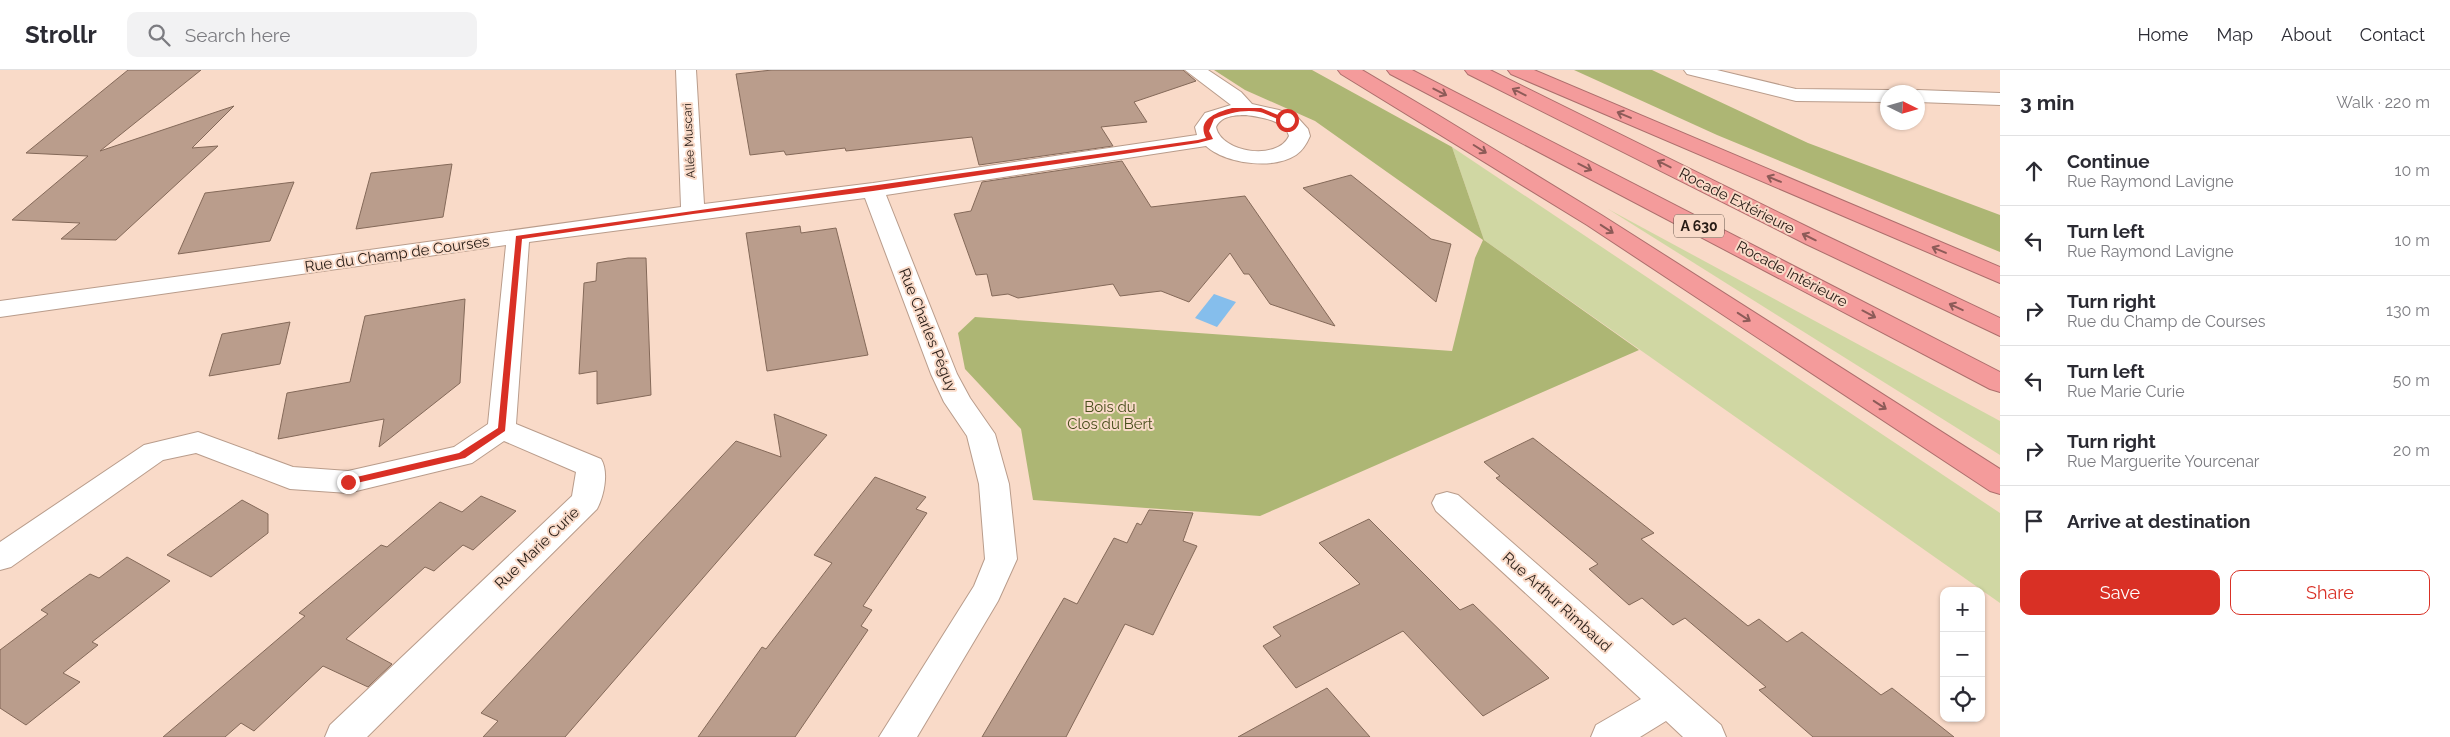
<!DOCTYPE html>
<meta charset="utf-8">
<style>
body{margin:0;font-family:Raleway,sans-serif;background:#f2f2f3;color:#2b2b33}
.controls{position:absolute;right:15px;bottom:15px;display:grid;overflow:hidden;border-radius:10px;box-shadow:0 1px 4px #0004}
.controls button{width:45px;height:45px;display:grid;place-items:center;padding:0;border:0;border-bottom:1px solid #e1e1e2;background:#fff;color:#2b2b33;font:25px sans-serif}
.compass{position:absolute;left:1880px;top:15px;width:45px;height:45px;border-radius:50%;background:#fff;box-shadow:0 1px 4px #0004;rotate:95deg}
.stop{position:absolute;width:15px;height:15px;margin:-11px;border:4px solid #d93025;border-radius:50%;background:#fff}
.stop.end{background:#d93025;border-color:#fff;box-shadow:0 1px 5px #0008}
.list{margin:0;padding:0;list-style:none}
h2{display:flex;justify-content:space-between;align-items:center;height:65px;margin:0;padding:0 20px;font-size:21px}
h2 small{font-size:16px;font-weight:400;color:#7c7c81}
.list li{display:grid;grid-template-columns:32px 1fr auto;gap:15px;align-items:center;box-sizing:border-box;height:70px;padding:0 20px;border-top:1px solid #e1e1e2}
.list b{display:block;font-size:19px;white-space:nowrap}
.list p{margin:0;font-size:16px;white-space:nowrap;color:#7c7c81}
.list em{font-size:16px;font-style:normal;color:#7c7c81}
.actions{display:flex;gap:10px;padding:15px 20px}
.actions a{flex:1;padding:11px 0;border:1px solid #d93025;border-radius:10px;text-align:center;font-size:18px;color:#d93025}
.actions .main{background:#d93025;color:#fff}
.icon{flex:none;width:28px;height:28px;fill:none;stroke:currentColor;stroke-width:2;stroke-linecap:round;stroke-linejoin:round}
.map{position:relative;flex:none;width:2000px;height:667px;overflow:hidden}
header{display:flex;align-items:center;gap:30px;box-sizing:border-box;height:70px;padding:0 25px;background:#fff;border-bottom:1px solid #e1e1e2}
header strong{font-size:24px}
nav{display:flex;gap:28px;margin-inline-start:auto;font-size:18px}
.search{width:350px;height:45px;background:#f2f2f3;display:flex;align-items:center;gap:12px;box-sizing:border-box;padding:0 18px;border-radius:10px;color:#7c7c81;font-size:19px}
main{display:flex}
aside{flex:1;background:#fff}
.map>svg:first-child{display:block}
.green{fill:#d0d7a3}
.forest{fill:#adb674}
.water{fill:#85beec}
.building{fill:#ba9d8c;stroke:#846959}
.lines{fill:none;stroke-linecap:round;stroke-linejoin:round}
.minor-casing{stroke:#b99c8b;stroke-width:2}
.highway-casing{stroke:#ac6e6c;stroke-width:2}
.minor{fill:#fff;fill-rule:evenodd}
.highway{fill:#f49b9b;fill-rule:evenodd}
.oneway{stroke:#8d5b58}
.route{fill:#d93025}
.labels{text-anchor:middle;stroke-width:4;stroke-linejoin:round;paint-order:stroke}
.far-street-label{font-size:12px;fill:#261b15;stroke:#f9dac8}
.shield{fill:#f9dac8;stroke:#65544b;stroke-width:1}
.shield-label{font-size:14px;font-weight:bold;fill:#261b15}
.street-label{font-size:15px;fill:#261b15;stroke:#f9dac8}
.park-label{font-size:15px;fill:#494e1c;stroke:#f9dac8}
</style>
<header>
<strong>Strollr</strong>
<div class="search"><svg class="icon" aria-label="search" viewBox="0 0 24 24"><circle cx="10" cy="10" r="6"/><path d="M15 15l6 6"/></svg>Search here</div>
<nav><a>Home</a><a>Map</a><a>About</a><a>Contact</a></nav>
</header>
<main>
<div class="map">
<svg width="2000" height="667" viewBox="0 0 2000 667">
<rect width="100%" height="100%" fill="#f9dac8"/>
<g class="green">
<path d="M1452,77L2000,443V533L1484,170Z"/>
<path d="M1608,139L2000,351V385Z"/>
</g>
<g class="forest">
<path d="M1214,0H1312L1452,77L1484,170L1639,280L1260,446L1033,430L1021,359L965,299L958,263L975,247L1452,281L1475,188L1483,170L1315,51L1245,20Z"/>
<path d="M1574,0H1652L1808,73L2000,145V182L1717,65Z"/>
</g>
<path class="water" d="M1214,224L1236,232L1217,257L1195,248Z"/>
<g class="building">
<path d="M128,0H201L100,81L234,36L192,78L218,76L116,170L61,169L80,153L12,150L88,86L26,83Z"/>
<path d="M772,0H1183L1196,11L1134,32L1147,52L1101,57L1113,76L979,95L972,67L846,81L845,78L786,85L784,81L750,85L736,4Z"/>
<path d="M1122,91L1151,137L1245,126L1335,256L1270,234L1249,204H1244L1230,183L1189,232L1161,221L1120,226L1113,214L1018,228L1008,224L992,226L987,204L976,205L954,144L971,141L982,112Z"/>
<path d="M452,94L443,147L356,159L371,103Z"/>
<path d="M1351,105L1431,169L1451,174L1436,232L1303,118Z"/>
<path d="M294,112L270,171L178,184L205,123Z"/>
<path d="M800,156L801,163L836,158L868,285L767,301L746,163Z"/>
<path d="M628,188H646L651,325L597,334V301L579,304L584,213L596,211L597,193Z"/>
<path d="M465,229L460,313L379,377L384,349L278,369L287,323L350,312L365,246Z"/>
<path d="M290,252L280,294L209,306L222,264Z"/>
<path d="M774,344L827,365L565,667H483L498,651L481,643L736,371L781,387Z"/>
<path d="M1533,368L1654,463L1641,469L1748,556L1759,549L1787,572L1802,562L1881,625L1892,618L1954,667H1813L1759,620L1766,617L1685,548L1673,555L1642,528L1629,535L1589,499L1598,494L1496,408L1500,406L1484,392Z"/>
<path d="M875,407L926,427L916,439L927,443L863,536L872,540L861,556L868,560L795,667H698L762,577L766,579L832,493L814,485Z"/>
<path d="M481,426L516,441L473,480L463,475L434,501L425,497L346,569L392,594L368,617L323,596L254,661L241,653L225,667H163L305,546L299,543L381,475L387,477L440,432L462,442Z"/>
<path d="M242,430L268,444V463L211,507L167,485Z"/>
<path d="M1149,440L1193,443L1183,471L1197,476L1153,565L1125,554L1066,667H982L1064,528L1077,534L1114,468L1127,473L1137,453L1141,455Z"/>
<path d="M1369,449L1460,540L1473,534L1549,608L1483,646L1403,561L1296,618L1263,576L1281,566L1273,557L1360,514L1319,473Z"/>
<path d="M127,487L170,511L92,572L98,575L63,603L80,612L26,655L0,638V580L48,544L41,540L68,520L90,504L99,508Z"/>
<path d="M1327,618L1370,667H1238Z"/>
</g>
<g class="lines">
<defs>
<g id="minor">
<path d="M676,0H696L704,134L873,113L1197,65L1195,57L1205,43L1231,35L1185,0H1208L1241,22L1252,34L1279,40L1298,48L1308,59L1310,66C1307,73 1303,80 1296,85C1273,100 1226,94 1206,76L886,125L957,304L970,328L995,364L1009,414L1017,489L998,531L917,667H879L974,516L985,489L979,414L967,366L944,332L931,304L865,128L529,172L516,354L601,389C609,402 604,426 597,439L367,667H325L330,655L572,426L576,402L504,371L472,393L348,423L290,419L196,383L163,390L11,497L0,500V472L144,375L198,362L293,397L348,401L454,377L488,354L506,175L0,247V231L681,137ZM1246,45C1260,47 1285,50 1289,66C1278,91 1221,83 1216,57C1221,46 1235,45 1246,45Z"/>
<path d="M1684,0H1717L1796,19L1888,20L1895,22H1888V32L1796,31L1687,4Z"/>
<path d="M1918,20L2000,23V35L1918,32V22H1911Z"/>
<path d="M1447,422L1458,425L1721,655L1726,667H1683L1666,651L1640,667H1591L1596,655L1641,629L1436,441L1432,433L1436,425Z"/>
</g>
<g id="highway">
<path d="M1338,0H1362L1438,45L1603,146L2000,399V424L1990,421L1587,155L1341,4Z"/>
<path d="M1387,0H1412L2000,302V322L1990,319L1390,4Z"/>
<path d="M1465,0H1490L1822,164L2000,248V266L1806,174L1468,4Z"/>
<path d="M1508,0H1534L2000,197V213L1511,4Z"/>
</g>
</defs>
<use href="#minor" class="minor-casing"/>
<use href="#highway" class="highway-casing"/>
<use href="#minor" class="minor"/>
<use href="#highway" class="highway"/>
</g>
<defs><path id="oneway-shaft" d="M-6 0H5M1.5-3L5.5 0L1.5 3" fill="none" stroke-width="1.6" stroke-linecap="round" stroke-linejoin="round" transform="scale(1.25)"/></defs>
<g class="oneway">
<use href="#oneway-shaft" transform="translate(1440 22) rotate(27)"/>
<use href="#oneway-shaft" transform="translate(1519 22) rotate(-153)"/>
<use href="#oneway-shaft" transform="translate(1624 45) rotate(-157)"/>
<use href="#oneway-shaft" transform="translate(1480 79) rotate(32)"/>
<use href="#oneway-shaft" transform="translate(1664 94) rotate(-153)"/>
<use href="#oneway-shaft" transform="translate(1585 97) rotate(27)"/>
<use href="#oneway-shaft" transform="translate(1774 109) rotate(-157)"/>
<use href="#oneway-shaft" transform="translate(1607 159) rotate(33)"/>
<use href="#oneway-shaft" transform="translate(1809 167) rotate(-154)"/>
<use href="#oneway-shaft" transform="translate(1939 180) rotate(-157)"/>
<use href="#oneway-shaft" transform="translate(1956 237) rotate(-155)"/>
<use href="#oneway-shaft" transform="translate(1869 244) rotate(28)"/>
<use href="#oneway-shaft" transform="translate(1744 247) rotate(33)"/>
<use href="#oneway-shaft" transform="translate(1880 335) rotate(33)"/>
</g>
<path class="route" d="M1232,38H1261L1290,50C1282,54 1269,44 1260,42C1244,39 1229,43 1214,49L1209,61L1213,69L1198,73L873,121L693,144L522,169L505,361L465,388L348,415L344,412L348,409L459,383L498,358L516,166L1198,70L1206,68C1196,49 1218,42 1232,38Z"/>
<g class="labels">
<g class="far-street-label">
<text transform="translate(689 71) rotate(-93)" y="4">Allée Muscari</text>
</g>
<rect class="shield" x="1674" y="144.5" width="50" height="23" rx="4"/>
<g class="shield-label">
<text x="1699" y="161">A 630</text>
</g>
<g class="street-label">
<text transform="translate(1737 131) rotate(27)" y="5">Rocade Extérieure</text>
<text transform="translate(397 184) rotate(-8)" y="5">Rue du Champ de Courses</text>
<text transform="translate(1792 204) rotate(28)" y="5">Rocade Intérieure</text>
<text transform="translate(928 260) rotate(68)" y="5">Rue Charles Péguy</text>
<text transform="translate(537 478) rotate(-44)" y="5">Rue Marie Curie</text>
<text transform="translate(1557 532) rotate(42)" y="5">Rue Arthur Rimbaud</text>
</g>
<g class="park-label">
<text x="1110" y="342">Bois du<tspan x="1110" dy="17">Clos du Bert</tspan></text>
</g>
</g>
</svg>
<div class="controls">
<button>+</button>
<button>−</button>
<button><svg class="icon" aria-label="locate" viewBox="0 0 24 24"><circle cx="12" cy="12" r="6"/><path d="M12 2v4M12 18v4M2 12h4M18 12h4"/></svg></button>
</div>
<svg class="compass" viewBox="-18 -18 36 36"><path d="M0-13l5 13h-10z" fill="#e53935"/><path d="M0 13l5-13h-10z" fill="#7c7c81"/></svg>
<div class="stop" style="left:1287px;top:50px"></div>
<div class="stop end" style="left:348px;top:412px"></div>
</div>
<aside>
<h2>3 min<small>Walk · 220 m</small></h2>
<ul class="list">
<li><svg class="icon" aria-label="ahead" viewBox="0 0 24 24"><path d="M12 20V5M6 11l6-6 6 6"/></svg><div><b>Continue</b><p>Rue Raymond Lavigne</p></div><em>10 m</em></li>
<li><svg class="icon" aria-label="left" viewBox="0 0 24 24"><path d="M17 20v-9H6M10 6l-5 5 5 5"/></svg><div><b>Turn left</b><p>Rue Raymond Lavigne</p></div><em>10 m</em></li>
<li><svg class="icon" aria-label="right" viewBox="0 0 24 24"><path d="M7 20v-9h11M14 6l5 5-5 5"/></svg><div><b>Turn right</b><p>Rue du Champ de Courses</p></div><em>130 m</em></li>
<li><svg class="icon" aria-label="left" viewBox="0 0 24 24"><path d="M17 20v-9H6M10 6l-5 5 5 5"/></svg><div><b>Turn left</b><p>Rue Marie Curie</p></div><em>50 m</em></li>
<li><svg class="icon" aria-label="right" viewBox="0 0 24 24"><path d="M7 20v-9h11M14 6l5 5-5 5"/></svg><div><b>Turn right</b><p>Rue Marguerite Yourcenar</p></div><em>20 m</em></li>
<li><svg class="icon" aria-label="arrive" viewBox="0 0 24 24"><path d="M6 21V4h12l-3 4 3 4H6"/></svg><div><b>Arrive at destination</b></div></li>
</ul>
<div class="actions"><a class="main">Save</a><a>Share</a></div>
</aside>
</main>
